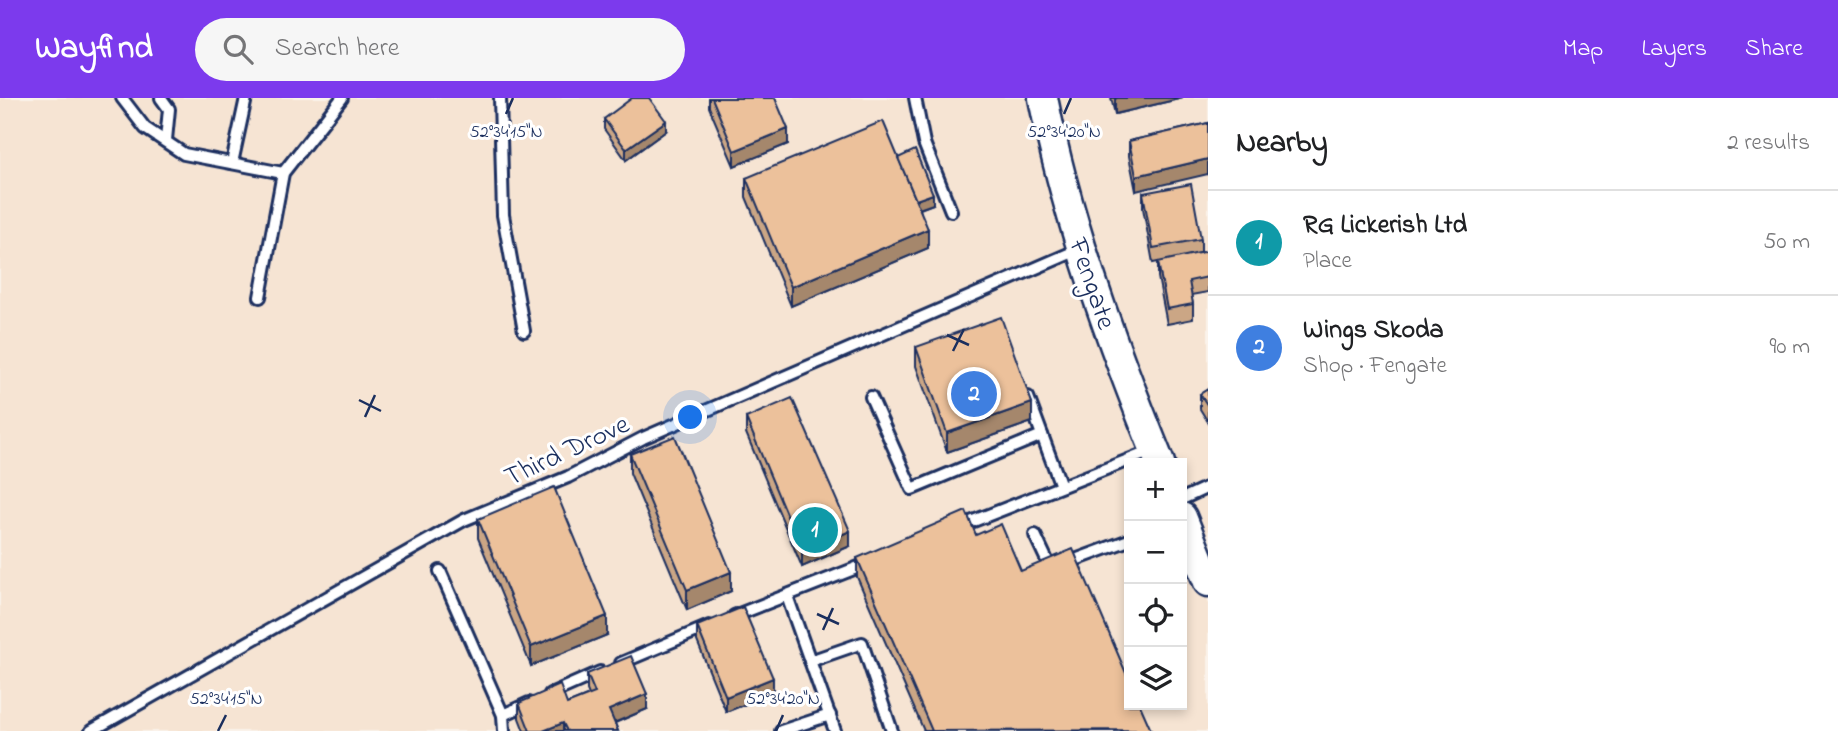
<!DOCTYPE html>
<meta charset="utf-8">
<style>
body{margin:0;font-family:"Indie Flower",sans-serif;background:#f6f6f6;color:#202124}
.controls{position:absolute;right:21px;bottom:21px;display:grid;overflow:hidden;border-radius:0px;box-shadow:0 4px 10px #0003}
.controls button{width:63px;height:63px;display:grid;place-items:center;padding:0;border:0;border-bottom:2px solid #e0e0e0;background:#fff;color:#202124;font:35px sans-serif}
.you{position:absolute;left:691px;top:320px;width:24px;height:24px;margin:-18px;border:5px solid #fff;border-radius:50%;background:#1a73e8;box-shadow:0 0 0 10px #1a73e833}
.badge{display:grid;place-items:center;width:46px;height:46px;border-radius:50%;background:#7c3aed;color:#fff;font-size:23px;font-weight:700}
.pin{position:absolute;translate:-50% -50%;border:4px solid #fff;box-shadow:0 2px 7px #0006}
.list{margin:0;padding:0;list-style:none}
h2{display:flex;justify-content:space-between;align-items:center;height:91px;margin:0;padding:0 28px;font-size:30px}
h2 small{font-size:23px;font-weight:400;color:#757577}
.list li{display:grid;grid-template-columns:46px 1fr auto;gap:21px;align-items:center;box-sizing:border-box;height:105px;padding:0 28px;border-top:2px solid #e0e0e0}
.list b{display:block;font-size:26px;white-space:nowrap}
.list p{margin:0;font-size:23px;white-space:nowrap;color:#757577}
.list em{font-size:23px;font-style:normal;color:#757577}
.icon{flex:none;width:38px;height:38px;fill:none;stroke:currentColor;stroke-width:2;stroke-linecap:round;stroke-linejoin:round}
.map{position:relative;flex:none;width:1208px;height:633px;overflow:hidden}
header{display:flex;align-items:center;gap:42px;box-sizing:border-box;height:98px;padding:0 35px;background:#7c3aed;color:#fff}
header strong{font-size:33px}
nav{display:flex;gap:38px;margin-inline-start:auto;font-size:24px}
.search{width:490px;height:63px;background:#f6f6f6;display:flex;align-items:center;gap:18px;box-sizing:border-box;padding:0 24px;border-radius:38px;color:#757577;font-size:26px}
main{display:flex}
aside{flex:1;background:#fff}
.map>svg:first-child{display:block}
.built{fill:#f6e4d3;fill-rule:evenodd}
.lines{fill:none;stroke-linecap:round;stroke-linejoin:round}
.service-casing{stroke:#1b2f5e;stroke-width:16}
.tertiary-casing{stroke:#1b2f5e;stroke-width:33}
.service{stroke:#fff;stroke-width:10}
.tertiary{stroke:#fff;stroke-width:28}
.wall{fill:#cba685;stroke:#1b2f5e;stroke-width:2}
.shaded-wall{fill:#a5876c;stroke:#1b2f5e;stroke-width:2}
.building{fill:#ecc19b;stroke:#1b2f5e;stroke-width:2}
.ticks{fill:none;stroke:#1b2f5e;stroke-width:2.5}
.labels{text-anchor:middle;stroke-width:6;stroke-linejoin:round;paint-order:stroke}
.street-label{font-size:28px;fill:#1b2f5e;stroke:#fff}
.ticks-label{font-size:18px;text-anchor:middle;fill:#1b2f5e;stroke:#fff;stroke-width:6;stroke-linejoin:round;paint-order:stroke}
</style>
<header>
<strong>Wayfind</strong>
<div class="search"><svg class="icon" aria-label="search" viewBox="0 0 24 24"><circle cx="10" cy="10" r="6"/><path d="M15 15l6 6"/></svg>Search here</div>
<nav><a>Map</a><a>Layers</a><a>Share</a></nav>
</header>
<main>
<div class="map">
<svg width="1208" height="633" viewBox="0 0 1208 633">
<rect width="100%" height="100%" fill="#fbf3eb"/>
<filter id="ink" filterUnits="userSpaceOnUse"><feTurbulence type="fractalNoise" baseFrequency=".0143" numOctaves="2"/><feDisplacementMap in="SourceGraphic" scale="14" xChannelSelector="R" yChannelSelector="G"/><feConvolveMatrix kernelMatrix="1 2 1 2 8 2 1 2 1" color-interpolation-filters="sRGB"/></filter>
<g filter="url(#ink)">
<path class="built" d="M0,0H1208V633H0ZM1129,365H1182V607H1129Z"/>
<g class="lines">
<defs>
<g id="service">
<path d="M122,0L145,30L184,56L283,75"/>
<path d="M161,0L169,11L166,42"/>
<path d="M500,0L503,117L524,233"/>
<path d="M915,0L924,45L951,113"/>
<path d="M232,65L246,0"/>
<path d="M260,199L283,75L342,0"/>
<path d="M871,299L912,391L1042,337"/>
<path d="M1028,299L1061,388"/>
<path d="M1182,401L1208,389"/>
<path d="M958,429L1154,352"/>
<path d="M1035,437L1051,471L1129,442"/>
<path d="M440,473L503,617L529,605"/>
<path d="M787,498L835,633"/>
<path d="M734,518L869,465"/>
<path d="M810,563L862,545L892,633"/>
<path d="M621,565L709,528"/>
<path d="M550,596L600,574"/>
<path d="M503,617L504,633"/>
<path d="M91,633L464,422L568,379L643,340L1080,151"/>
<path d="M781,633L830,617"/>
</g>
<g id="tertiary">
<path d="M1043,0C1068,126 1112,247 1160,365"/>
<path d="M1182,419L1208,484"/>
</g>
</defs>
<use href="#service" class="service-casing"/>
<use href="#tertiary" class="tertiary-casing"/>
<use href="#service" class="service"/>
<use href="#tertiary" class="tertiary"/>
</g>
<g class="wall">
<path d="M709,0H775L788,46L734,68L709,9Z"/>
<path d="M1111,0H1183L1115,16Z"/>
<path d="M604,21L666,33L626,62L604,31Z"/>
<path d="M1208,25L1136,93L1129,58V43Z"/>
<path d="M898,60L933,106L920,111L928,150L791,208L746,99V80Z"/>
<path d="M1143,95L1201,141V155L1208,153V194L1191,197L1193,206V221L1167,226L1158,179V164L1153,165L1143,110Z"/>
<path d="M916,249L1032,324L947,354L916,268Z"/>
<path d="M1208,291V324L1200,311V296Z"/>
<path d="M746,320L850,448L802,469L746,335Z"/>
<path d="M630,356L731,493L687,512L630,375Z"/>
<path d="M478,421L607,537L531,568L478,440Z"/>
<path d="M857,460L1021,473L1151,633H924L857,479Z"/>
<path d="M697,528L773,595L726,614L697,543Z"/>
<path d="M587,576L647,611L615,625L618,633H524L519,620V605L567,606L589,597L587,592Z"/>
</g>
<g class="shaded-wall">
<path d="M1117,0H1183L1115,16V1Z"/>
<path d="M666,23V33L626,62V51Z"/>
<path d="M788,31V46L734,68V53Z"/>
<path d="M1208,61V76L1136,93V78Z"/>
<path d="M933,96V106L913,113V103Z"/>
<path d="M928,131V150L791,208V189Z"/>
<path d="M1032,305V324L947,354V335Z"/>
<path d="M850,433V448L802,469V454Z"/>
<path d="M731,474V493L687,512V492Z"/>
<path d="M607,518V537L531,568V549Z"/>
<path d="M773,580V595L726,614V599Z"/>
<path d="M647,596V611L609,627V612Z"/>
<path d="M563,625V633H543Z"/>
</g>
<g class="building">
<path d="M632,0H649L666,23L626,51L604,21Z"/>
<path d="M712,0H775L788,31L734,53Z"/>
<path d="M883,23L928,131L791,189L746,80Z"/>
<path d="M1208,25V61L1136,78L1129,43Z"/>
<path d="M915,52L933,96L916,102L898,60Z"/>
<path d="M1191,86L1201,141L1153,150L1143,95Z"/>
<path d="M1208,153V179L1189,183L1193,206L1167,211L1158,164Z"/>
<path d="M1001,219L1032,305L947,335L916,249Z"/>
<path d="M1208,291V308L1200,296Z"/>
<path d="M792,300L850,433L802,454L746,320Z"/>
<path d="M675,338L731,474L687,492L630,356Z"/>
<path d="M554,389L607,518L531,549L478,421Z"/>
<path d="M966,413L976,437L1001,426L1021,473L1073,451L1129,582V607H1140L1151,632L932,633L857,460Z"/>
<path d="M743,509L773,580L726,599L697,528Z"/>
<path d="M631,558L647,596L609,612L618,633H567L563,625L543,633H530L519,605L560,587L567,606L595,595L587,576Z"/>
</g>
</g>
<path class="ticks" d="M506,16L513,0M1064,16L1071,0M947,237L969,247M953,253L964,231M359,302L381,313M365,319L375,297M817,516L839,526M823,532L833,510M218,633L226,617M776,633L783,617"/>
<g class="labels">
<g class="street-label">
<text transform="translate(1094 185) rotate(71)" y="10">Fengate</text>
<text transform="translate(566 351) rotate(-25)" y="10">Third Drove</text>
</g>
</g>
<g class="ticks-label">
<text x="506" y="39">52°34'15"N</text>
<text x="1064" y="39">52°34'20"N</text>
<text x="226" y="606">52°34'15"N</text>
<text x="783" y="606">52°34'20"N</text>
</g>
</svg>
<div class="controls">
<button>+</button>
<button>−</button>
<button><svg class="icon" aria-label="locate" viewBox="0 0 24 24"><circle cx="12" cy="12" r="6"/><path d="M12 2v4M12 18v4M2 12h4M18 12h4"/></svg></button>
<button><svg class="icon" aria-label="layers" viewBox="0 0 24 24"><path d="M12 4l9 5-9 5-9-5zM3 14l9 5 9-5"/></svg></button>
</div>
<div class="you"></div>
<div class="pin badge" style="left:815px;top:432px;background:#0f9aa8">1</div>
<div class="pin badge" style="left:974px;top:296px;background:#3f7fe0">2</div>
</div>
<aside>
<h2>Nearby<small>2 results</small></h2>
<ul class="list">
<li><span class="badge" style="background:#0f9aa8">1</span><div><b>RG Lickerish Ltd</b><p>Place</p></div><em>50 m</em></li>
<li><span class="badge" style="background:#3f7fe0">2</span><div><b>Wings Skoda</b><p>Shop · Fengate</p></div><em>90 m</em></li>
</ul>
</aside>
</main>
